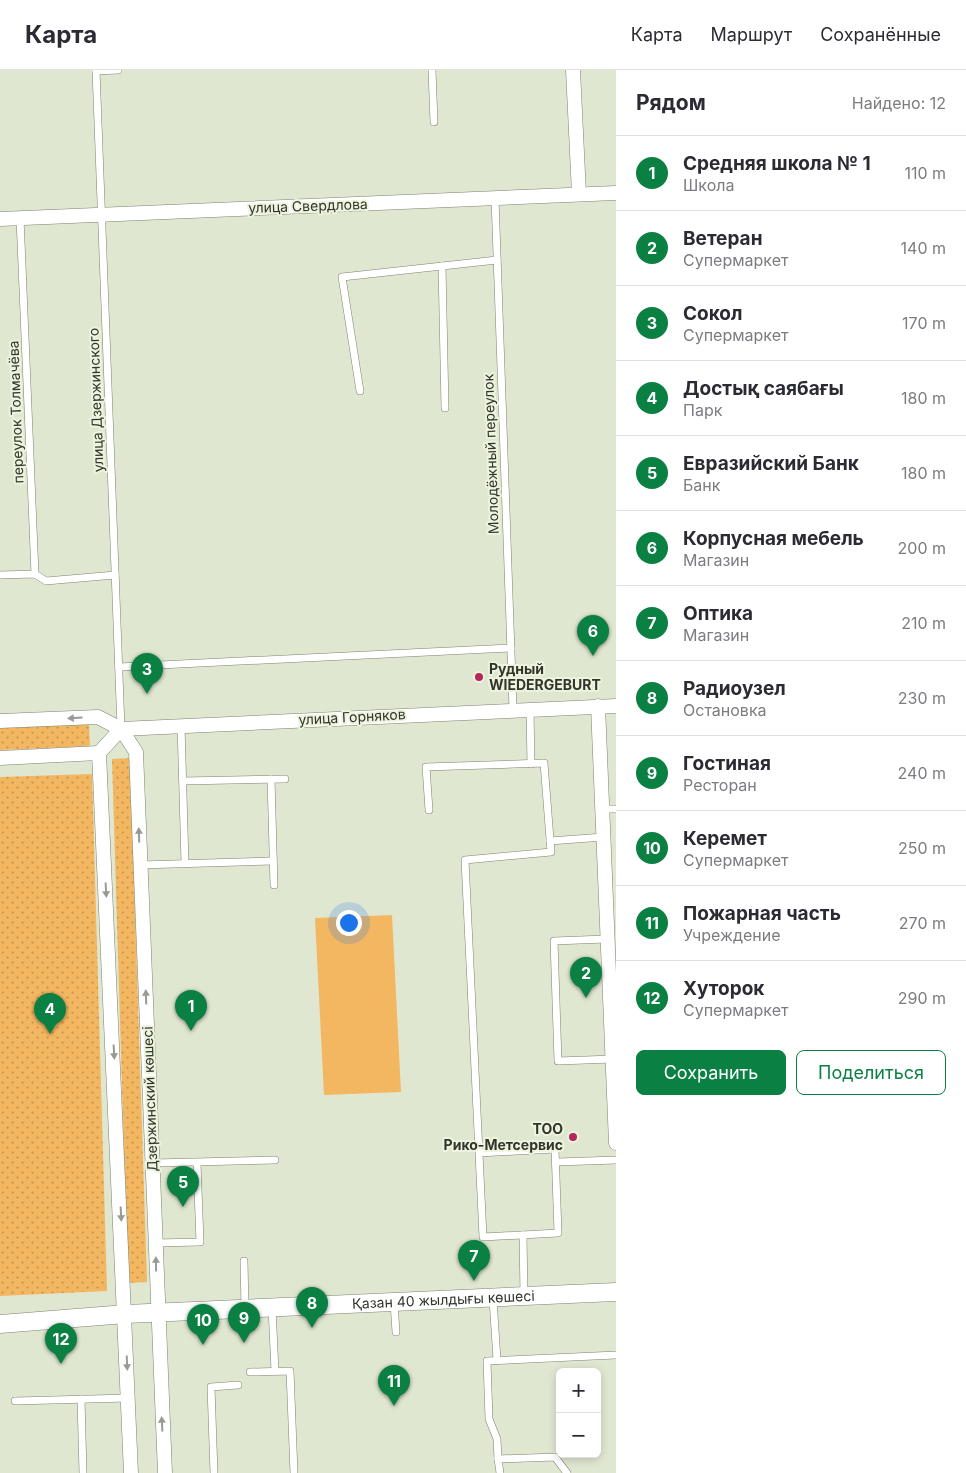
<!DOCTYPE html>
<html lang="ru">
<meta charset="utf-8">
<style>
body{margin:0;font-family:Inter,sans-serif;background:#f2f2f3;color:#2b2b33}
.controls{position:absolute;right:15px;bottom:15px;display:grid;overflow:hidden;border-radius:8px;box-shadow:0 2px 8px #0003}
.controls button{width:45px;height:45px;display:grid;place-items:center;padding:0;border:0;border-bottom:1px solid #e1e1e2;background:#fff;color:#2b2b33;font:25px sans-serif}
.you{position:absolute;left:348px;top:852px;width:18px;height:18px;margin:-12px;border:4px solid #fff;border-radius:50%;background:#1a73e8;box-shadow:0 0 0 8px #1a73e833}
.badge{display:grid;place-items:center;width:32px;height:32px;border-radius:50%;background:#0b8043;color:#fff;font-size:16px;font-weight:700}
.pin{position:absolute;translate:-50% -41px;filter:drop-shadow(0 1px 2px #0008)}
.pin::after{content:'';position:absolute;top:26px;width:18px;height:15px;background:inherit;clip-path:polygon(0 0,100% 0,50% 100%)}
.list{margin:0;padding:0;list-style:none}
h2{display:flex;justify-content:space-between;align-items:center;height:65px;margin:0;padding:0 20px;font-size:21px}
h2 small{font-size:16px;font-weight:400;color:#7c7c81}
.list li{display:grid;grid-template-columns:32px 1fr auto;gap:15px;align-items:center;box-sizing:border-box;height:75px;padding:0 20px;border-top:1px solid #e1e1e2}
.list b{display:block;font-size:19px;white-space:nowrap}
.list p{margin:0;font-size:16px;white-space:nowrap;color:#7c7c81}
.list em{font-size:16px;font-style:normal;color:#7c7c81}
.actions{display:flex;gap:10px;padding:15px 20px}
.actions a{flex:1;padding:11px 0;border:1px solid #0b8043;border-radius:8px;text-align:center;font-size:18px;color:#0b8043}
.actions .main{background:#0b8043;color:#fff}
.map{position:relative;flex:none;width:616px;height:1403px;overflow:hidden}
header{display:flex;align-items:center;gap:30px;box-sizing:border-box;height:70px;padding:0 25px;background:#fff;border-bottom:1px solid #e1e1e2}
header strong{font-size:24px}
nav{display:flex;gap:28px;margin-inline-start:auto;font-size:18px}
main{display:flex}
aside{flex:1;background:#fff}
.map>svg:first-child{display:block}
.park{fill:url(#park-dots)}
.pitch{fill:#f4b761}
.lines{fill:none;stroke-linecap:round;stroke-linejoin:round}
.service-casing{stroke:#7c826e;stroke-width:8}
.minor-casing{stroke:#7c826e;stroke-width:15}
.tertiary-casing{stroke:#7c826e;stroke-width:19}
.service{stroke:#fff;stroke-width:7}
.minor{stroke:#fff;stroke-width:14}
.tertiary{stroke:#fff;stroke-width:18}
.oneway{fill:#989a96}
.poi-dot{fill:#b4275d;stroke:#edf4de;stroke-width:2}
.labels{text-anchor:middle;stroke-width:4;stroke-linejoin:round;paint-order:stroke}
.street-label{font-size:14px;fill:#32352c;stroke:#edf4de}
.poi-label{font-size:14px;font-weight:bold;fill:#32352c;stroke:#edf4de;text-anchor:start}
</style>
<header>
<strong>Карта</strong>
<nav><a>Карта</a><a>Маршрут</a><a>Сохранённые</a></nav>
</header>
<main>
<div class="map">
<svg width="616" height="1403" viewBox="0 0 616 1403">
<defs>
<pattern id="park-dots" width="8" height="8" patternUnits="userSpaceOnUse" patternTransform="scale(1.25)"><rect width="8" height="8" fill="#f4b761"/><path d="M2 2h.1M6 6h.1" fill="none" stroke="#c69650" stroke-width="1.8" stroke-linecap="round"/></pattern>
</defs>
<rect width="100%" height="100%" fill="#e0e7d1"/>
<g class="park">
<path d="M89,654L90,676L0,680V658Z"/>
<path d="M130,688L147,1212L128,1213L112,689Z"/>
<path d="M92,704L107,1221L0,1226V707Z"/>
</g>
<path class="pitch" d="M392,845L401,1022L324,1025L315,848Z"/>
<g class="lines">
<defs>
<g id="service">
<path d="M96,0L121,658"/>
<path d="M432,0L434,52"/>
<path d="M96,1L118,0"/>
<path d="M495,128L513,639"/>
<path d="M20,148L35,504"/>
<path d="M442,196L445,338"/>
<path d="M360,321L342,207L497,190"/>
<path d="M0,505L35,504L46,511L115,505"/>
<path d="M119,597L511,578"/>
<path d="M530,639L531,694"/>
<path d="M181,655L185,793"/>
<path d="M271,709L274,815"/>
<path d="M183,711L285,709"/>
<path d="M602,739H616"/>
<path d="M429,740L426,697L544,693L551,782L465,790L483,1167L558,1163L555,1079L479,1083"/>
<path d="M550,771L603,767"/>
<path d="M140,795L273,791"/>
<path d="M606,869L554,871L558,991L613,989"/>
<path d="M557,1092L616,1090"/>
<path d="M153,1093L275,1090"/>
<path d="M523,1165L524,1225"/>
<path d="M156,1173L200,1172L197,1093"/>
<path d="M244,1191L245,1238"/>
<path d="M493,1229L497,1290"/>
<path d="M394,1233L396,1262"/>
<path d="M272,1238L275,1301"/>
<path d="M250,1302L290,1301L294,1403"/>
<path d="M81,1329L83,1403"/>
<path d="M15,1331L128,1328"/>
<path d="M498,1389L497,1369L489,1349L487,1291L616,1285"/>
<path d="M214,1403L211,1317L238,1315"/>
<path d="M500,1403L498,1389L555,1387L567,1403"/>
</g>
<g id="minor">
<path d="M573,0L579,124"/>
<path d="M0,149L616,123"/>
<path d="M598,636L616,1073"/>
<path d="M0,651L98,647L121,659L136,682L165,1403"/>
<path d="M99,683L131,1403"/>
<path d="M99,683L121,659L616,636"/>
<path d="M0,688L99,683"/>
</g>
<g id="tertiary">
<path id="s1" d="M0,1254L126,1244L616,1222"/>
</g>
</defs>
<use href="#service" class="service-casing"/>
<use href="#minor" class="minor-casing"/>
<use href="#tertiary" class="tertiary-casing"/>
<use href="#service" class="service"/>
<use href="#minor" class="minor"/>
<use href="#tertiary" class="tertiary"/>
</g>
<defs><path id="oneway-solid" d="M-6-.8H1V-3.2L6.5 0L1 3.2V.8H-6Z" transform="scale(1.25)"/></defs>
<g class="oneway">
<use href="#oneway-solid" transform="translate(75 648) rotate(177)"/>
<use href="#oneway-solid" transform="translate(139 765) rotate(-92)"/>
<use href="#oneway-solid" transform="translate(106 820) rotate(87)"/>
<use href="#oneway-solid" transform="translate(146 927) rotate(-92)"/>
<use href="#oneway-solid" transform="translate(114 982) rotate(87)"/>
<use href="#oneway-solid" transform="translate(121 1144) rotate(87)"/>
<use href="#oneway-solid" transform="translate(156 1194) rotate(-91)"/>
<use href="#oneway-solid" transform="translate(127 1293) rotate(88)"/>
<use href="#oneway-solid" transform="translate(162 1354) rotate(-93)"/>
</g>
<g class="poi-dot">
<circle cx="479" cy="607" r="5"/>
<circle cx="573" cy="1067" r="5"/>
</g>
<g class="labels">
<g class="street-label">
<text transform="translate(308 136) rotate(-2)" y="5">улица Свердлова</text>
<text transform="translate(96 330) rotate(-92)" y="5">улица Дзержинского</text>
<text transform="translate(16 342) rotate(-92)" y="5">переулок Толмачёва</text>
<text transform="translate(491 384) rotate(-92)" y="5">Молодёжный переулок</text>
<text transform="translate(352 647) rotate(-3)" y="5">улица Горняков</text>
<text transform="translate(150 1029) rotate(-92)" y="5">Дзержинский көшесі</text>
<text dy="5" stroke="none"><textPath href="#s1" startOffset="444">Қазан 40 жылдығы көшесі</textPath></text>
</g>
<g class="poi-label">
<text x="489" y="604">Рудный<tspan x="489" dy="16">WIEDERGEBURT</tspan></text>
<text x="563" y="1064" text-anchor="end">ТОО<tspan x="563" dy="16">Рико-Метсервис</tspan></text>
</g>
</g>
</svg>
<div class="controls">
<button>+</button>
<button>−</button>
</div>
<div class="you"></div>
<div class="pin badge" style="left:191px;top:961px">1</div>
<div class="pin badge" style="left:586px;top:928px">2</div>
<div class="pin badge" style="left:147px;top:624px">3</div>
<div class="pin badge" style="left:50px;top:964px">4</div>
<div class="pin badge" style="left:183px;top:1137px">5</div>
<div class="pin badge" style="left:593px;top:586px">6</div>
<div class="pin badge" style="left:474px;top:1211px">7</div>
<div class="pin badge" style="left:312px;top:1258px">8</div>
<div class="pin badge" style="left:244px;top:1273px">9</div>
<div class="pin badge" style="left:203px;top:1275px">10</div>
<div class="pin badge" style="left:394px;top:1336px">11</div>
<div class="pin badge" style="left:61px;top:1294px">12</div>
</div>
<aside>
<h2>Рядом<small>Найдено: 12</small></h2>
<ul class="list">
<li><span class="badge">1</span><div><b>Средняя школа № 1</b><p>Школа</p></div><em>110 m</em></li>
<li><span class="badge">2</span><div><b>Ветеран</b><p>Супермаркет</p></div><em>140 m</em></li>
<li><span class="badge">3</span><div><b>Сокол</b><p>Супермаркет</p></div><em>170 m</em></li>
<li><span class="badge">4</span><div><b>Достық саябағы</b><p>Парк</p></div><em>180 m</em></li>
<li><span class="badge">5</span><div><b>Евразийский Банк</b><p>Банк</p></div><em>180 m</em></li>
<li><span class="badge">6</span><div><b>Корпусная мебель</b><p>Магазин</p></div><em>200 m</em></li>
<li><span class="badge">7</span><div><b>Оптика</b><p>Магазин</p></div><em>210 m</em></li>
<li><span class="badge">8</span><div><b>Радиоузел</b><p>Остановка</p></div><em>230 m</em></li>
<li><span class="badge">9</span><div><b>Гостиная</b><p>Ресторан</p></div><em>240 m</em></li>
<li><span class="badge">10</span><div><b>Керемет</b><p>Супермаркет</p></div><em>250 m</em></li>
<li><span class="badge">11</span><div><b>Пожарная часть</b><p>Учреждение</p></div><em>270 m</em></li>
<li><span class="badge">12</span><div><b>Хуторок</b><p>Супермаркет</p></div><em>290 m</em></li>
</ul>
<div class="actions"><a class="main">Сохранить</a><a>Поделиться</a></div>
</aside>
</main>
